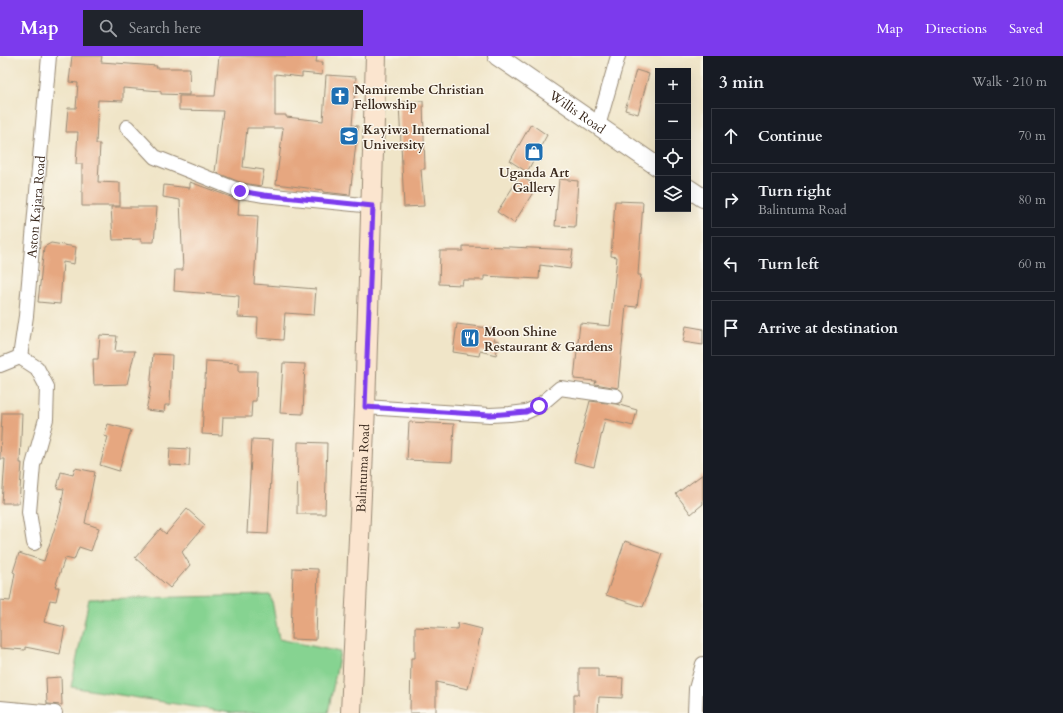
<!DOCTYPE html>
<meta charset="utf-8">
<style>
body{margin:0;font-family:Cardo,serif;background:#20242c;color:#f1f3f6}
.controls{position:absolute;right:12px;top:12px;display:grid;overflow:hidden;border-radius:0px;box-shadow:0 4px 16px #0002}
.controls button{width:36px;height:36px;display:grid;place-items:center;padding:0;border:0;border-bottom:1px solid #363941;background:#171b24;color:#f1f3f6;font:20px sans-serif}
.stop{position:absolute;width:12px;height:12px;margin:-9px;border:3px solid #7c3aed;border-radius:50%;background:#fff}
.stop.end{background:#7c3aed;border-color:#fff;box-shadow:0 1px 4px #0008}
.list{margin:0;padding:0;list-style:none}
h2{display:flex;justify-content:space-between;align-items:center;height:52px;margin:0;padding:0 16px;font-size:17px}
h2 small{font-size:13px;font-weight:400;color:#9ea1a6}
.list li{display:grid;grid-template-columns:26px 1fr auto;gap:12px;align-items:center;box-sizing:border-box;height:56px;margin:0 8px 8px;padding:0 8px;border:1px solid #363941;border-radius:0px}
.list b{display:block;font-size:15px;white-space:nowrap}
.list p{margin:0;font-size:13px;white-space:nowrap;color:#9ea1a6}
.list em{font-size:13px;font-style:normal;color:#9ea1a6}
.icon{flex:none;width:22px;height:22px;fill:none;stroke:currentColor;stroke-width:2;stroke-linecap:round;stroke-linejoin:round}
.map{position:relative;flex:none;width:703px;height:657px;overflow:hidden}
header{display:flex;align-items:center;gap:24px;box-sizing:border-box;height:56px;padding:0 20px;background:#7c3aed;color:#fff}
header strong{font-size:19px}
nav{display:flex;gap:22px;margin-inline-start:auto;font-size:14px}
.search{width:280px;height:36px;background:#20242c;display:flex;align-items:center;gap:10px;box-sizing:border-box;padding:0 14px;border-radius:0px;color:#9ea1a6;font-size:15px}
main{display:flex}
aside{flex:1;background:#171b24}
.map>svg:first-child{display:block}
.green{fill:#86d391;stroke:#607e58}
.building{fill:#e6a780}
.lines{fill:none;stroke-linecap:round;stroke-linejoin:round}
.minor-casing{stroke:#968873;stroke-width:16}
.tertiary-casing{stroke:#968873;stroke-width:20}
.secondary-casing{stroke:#968873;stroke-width:22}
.minor{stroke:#fff;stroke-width:14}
.tertiary{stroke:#fff;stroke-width:18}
.secondary{stroke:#fbe5cf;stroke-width:20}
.route{stroke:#7c3aed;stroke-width:5}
.labels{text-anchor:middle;stroke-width:3;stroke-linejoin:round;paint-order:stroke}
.poi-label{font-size:13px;font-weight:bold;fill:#3b2a1e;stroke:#fbf7ec;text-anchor:start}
.street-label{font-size:13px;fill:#3b2a1e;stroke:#fbf7ec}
</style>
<header>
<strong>Map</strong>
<div class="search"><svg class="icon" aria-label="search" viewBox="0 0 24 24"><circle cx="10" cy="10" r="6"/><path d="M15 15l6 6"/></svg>Search here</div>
<nav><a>Map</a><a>Directions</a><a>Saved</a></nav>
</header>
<main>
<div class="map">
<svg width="703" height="657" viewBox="0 0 703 657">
<rect width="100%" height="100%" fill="#fbf7ec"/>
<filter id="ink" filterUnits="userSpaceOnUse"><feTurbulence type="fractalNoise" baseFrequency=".025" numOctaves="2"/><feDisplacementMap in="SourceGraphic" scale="8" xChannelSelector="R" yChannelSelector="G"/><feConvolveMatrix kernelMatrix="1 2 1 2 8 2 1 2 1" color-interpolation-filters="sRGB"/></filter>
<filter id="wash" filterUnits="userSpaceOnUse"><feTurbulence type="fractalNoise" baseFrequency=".012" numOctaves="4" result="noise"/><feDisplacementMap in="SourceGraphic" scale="16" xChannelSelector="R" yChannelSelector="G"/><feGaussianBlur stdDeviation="0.9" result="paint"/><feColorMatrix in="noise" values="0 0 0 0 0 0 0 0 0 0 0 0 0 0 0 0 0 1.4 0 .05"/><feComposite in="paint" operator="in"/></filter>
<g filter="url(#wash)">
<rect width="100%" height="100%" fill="#f0e5c8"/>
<path class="green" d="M271,539L279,583L340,596L328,657H231L71,631L89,543Z"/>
<g id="blocks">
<g class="building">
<path d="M72,0H102L101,6L157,10L156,12H190L189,39L161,38V35L123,32V45L98,44L96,88H100L98,126L120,127V150H82V108H76L78,76H66L68,52H76L78,27L69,26Z"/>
<path d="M219,0H317L316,6H323L322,19L302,17V21L275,18V59H286V61L323,65L326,19L356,21L352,69L358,70L350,139L323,136V134L276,128L283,72H247L243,111L264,114L261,130L242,127L215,116L223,55L179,54V40H215Z"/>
<path d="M636,14L649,18L638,58L625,54Z"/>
<path d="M423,45L425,113H421L424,150L404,151L399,46Z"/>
<path d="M531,68L547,79L527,116L510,105Z"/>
<path d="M520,120L537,130L514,167L497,156Z"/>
<path d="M559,123L578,125L575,171L555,170Z"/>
<path d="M190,126L239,144L238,159L258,160L254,228L316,233L314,259L285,257L283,284L257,282L258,262L238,261L239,240L174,235L175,214H183L180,144L163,141L164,129L190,132Z"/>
<path d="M615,145L643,146L638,219H641L637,251L626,250L618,332L595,328L596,325L574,323L580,267L610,270L617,201L611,200Z"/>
<path d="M111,151H157L154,186H141V183L113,184Z"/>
<path d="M51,187L76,191L74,208L63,206L60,248L38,246L44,191Z"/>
<path d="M463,190L511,191L573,194L570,213L540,209L539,223L484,220V224H463L462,229L439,228L440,195H463Z"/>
<path d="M457,268L496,273L494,284L499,285L496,299L480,295L479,300L453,296Z"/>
<path d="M686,270L703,273V289L683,286Z"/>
<path d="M100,279L117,280L115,295H135L127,328L94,329L93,303H98Z"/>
<path d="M153,298L172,299L170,349H165L164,356L146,354L150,336Z"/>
<path d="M206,305L239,307V315H257L256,345H252L251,361H223L222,379L202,378Z"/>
<path d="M283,307L305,308L303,358L280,357Z"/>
<path d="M590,345L616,348L637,354L633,370L605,363L594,411L574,406Z"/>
<path d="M2,357H22L20,407H22L19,447H2L5,403H0Z"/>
<path d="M409,366L454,368L452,406L407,404Z"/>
<path d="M108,368L131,374L119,415L100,409L108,381L104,380Z"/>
<path d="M252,383L273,384L268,478L247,477Z"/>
<path d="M298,386L327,387L325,458H297Z"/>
<path d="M170,392L190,393L189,410L169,409Z"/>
<path d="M75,412L95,416L85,467L99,472L91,495L79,491L74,504L65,502L55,531H59L56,545L50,544L44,566L65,571L60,598L25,591V594L0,592V544L10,545L15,517L13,516L19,497L44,505L60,456L64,433L57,432L61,416L73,419Z"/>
<path d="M703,418V448L691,458L676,438Z"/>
<path d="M187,453L205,469L182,496L190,509L170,532L135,502L160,473L166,478Z"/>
<path d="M625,485L662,498L643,551L606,539Z"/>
<path d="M293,512L318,513L316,584L291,583Z"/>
<path d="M458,567L482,573L468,633L436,626V657H410L411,602H415V571L457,573Z"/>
<path d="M579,612H598V621L623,622L622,642L599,641L598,657H574V638H579Z"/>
<path d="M61,621L62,649L47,648L46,622Z"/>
</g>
</g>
</g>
<g filter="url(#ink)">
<use href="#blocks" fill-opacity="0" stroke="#968873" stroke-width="1"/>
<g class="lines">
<defs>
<g id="minor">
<path d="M598,70L618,0"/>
<path d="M127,71L155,101L240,135L264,139L373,150"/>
<path id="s1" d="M20,301L26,260L49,0"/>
<path d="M0,309L20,301L37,312L47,331L46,363L33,409L29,456L34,487"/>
<path d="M365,351L490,359L510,358L526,356L539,350L560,332L616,340"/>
<path d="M0,652L55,657"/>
<path d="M695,657L696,633L703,608"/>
</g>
<g id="tertiary">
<path id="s2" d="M497,0L658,111"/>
<path d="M688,132L703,142"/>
</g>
<g id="secondary">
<path id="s3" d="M351,657L365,351L376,0"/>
</g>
</defs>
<use href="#minor" class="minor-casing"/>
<use href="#tertiary" class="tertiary-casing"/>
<use href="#secondary" class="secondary-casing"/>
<use href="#minor" class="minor"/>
<use href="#tertiary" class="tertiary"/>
<use href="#secondary" class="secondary"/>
</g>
</g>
<g class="lines" filter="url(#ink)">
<path class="route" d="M240,135L264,139L373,150L365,351L490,359L526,356L539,350"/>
</g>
<defs>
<symbol id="church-square" viewBox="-11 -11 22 22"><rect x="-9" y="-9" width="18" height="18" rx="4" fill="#1f6fb2" stroke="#fbf7ec"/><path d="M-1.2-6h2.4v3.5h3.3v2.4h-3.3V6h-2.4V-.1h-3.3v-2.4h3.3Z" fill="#fff"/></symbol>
<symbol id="school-square" viewBox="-11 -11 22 22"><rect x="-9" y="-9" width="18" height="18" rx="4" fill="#1f6fb2" stroke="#fbf7ec"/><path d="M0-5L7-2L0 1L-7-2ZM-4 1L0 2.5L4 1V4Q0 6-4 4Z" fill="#fff"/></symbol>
<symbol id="shop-square" viewBox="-11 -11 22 22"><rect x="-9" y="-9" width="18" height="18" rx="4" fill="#1f6fb2" stroke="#fbf7ec"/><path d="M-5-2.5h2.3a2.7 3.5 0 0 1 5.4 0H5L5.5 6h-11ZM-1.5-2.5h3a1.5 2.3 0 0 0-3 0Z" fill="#fff"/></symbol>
<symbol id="restaurant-square" viewBox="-11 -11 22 22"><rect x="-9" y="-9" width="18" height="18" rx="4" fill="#1f6fb2" stroke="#fbf7ec"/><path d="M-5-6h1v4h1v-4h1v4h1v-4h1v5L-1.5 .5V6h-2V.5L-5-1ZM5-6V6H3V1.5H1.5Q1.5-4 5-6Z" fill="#fff"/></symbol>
</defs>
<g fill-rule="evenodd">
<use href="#church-square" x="329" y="29" width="22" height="22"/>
<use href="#school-square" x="338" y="69" width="22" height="22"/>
<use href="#shop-square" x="523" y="85" width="22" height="22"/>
<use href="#restaurant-square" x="459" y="271" width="22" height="22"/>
</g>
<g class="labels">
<g class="poi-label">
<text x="354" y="38">Namirembe Christian<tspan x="354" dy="15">Fellowship</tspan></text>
<text x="363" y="78">Kayiwa International<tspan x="363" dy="15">University</tspan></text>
<text x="534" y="121" text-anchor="middle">Uganda Art<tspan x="534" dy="15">Gallery</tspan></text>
<text x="484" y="280">Moon Shine<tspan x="484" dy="15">Restaurant &amp; Gardens</tspan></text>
</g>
<g class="street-label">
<text dy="5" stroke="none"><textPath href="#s2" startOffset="98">Willis Road</textPath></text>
<text dy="5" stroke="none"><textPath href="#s1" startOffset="151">Aston Kajara Road</textPath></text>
<text dy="5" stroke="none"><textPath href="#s3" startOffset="245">Balintuma Road</textPath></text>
</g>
</g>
</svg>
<div class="controls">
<button>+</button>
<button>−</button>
<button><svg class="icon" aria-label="locate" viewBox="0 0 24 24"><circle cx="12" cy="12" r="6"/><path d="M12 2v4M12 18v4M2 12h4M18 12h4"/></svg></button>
<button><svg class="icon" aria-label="layers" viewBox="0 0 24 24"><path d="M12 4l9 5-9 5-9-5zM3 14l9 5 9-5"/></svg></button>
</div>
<div class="stop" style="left:539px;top:350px"></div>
<div class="stop end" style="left:240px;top:135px"></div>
</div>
<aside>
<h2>3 min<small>Walk · 210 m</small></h2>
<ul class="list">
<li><svg class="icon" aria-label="ahead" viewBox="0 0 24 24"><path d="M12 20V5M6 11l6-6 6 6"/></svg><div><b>Continue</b></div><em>70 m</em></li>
<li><svg class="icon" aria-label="right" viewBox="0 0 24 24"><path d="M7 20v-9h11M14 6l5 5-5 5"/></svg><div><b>Turn right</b><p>Balintuma Road</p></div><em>80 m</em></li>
<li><svg class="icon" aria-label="left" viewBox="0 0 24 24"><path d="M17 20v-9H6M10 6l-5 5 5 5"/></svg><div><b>Turn left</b></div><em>60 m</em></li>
<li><svg class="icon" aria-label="arrive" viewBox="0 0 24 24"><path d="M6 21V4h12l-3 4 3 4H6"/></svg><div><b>Arrive at destination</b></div></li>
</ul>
</aside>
</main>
